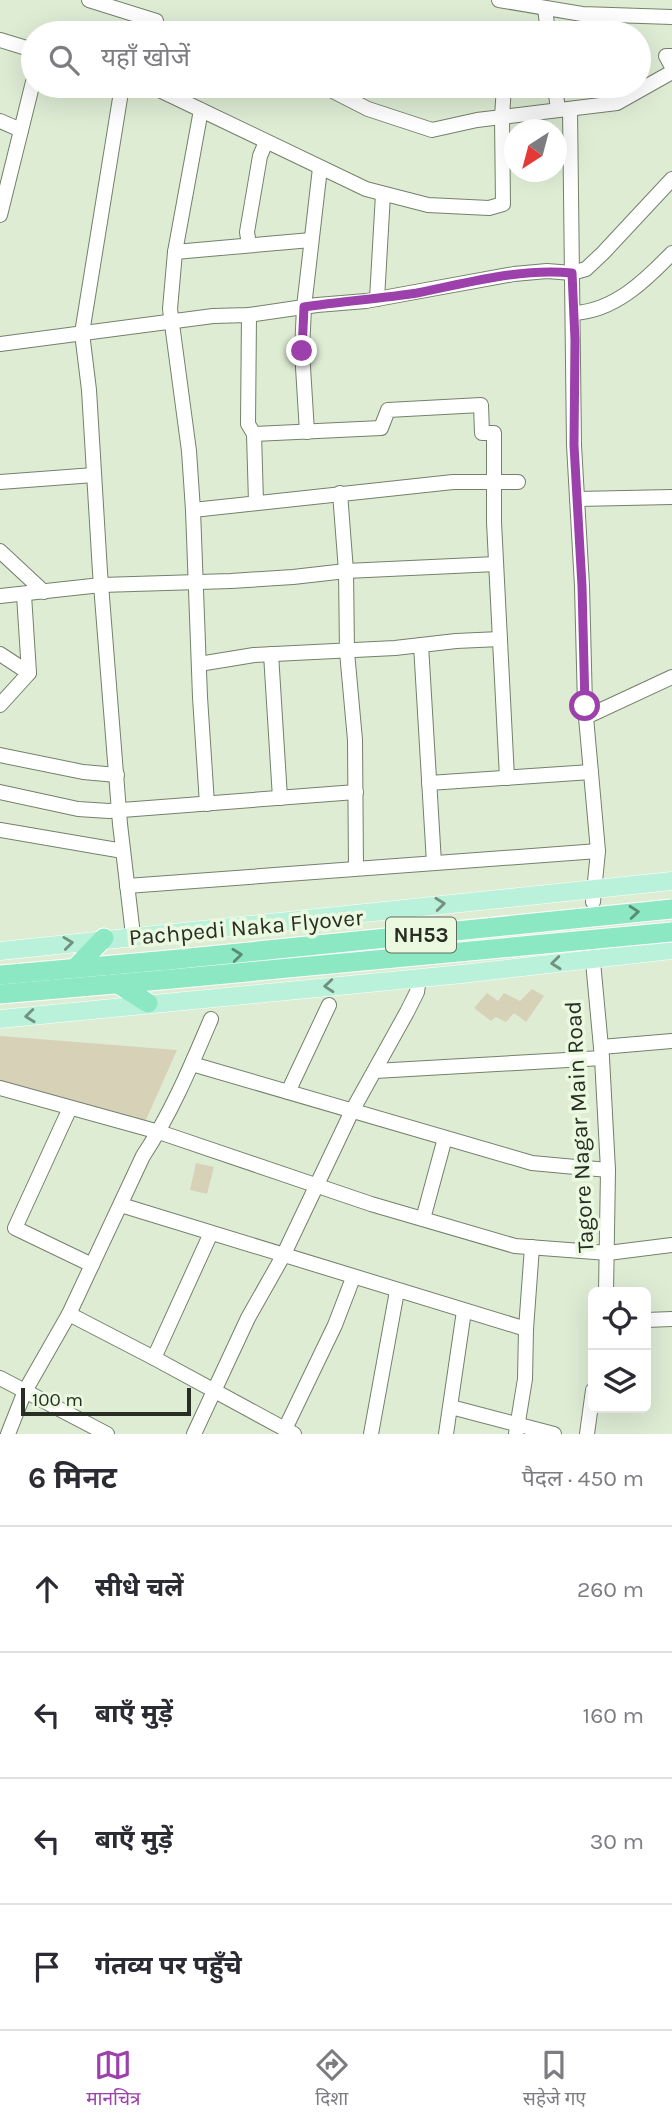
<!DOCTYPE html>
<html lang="hi">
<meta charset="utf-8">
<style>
body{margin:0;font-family:Karla,"Noto Sans Devanagari",sans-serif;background:#f2f2f3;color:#2b2b33}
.controls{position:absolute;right:21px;bottom:21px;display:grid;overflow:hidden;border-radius:10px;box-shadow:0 7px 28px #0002}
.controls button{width:63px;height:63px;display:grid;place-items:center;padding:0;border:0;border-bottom:2px solid #e1e1e2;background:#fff;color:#2b2b33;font:35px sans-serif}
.compass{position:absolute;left:504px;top:119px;width:63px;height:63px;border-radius:50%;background:#fff;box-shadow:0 7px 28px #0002;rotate:216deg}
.scale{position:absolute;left:21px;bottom:18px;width:170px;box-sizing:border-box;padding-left:7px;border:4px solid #292e25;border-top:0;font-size:19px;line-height:24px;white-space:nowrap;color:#292e25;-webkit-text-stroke:5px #ebf9e1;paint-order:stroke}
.stop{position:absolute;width:21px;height:21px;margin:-16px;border:5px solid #9c41ac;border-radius:50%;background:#fff}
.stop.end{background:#9c41ac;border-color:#fff;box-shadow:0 2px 7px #0008}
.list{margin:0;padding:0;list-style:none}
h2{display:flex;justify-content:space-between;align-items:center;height:91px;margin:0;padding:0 28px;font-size:30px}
h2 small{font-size:23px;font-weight:400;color:#7c7c81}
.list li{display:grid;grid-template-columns:46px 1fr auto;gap:21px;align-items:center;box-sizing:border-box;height:126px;padding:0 28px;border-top:2px solid #e1e1e2}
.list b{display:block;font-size:26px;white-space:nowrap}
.list em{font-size:23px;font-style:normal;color:#7c7c81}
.icon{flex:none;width:38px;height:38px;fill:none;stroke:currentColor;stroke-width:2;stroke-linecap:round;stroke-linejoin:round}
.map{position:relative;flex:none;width:672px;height:1434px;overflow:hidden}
.search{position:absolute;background:#fff;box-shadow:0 7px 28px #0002;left:21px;right:21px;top:21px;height:77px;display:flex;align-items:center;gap:18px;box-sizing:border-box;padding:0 24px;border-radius:38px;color:#7c7c81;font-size:26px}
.sheet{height:595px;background:#fff}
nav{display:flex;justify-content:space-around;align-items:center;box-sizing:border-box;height:98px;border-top:2px solid #e1e1e2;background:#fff;font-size:19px;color:#7c7c81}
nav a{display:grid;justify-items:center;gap:4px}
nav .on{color:#9c41ac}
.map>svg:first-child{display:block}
.building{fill:#d6d1b7}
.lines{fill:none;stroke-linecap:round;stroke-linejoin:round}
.minor-casing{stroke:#74806b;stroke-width:16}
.major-casing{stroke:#fff;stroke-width:19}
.highway-casing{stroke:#fff;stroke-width:21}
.minor{stroke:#fff;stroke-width:14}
.major{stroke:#baf1db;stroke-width:18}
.highway{stroke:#8ce8c3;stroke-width:19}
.highway-bridge-casing{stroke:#fff;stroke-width:21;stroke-linecap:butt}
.highway-bridge{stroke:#8ce8c3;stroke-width:19}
.oneway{stroke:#729080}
.oneway2{stroke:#5a8b74}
.route{stroke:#9c41ac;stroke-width:9}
.labels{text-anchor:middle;stroke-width:7;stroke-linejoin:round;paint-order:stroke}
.shield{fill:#ebf9e1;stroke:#636b5d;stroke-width:2}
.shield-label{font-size:21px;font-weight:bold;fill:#292e25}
.street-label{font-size:23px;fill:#292e25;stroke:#ebf9e1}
</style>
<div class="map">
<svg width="672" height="1434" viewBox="0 0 672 1434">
<rect width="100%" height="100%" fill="#deecd4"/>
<g class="building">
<path d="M532,989L544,996L526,1022L514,1013L506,1022L496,1017L491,1021L474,1008L487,993L498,1001L504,993L520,1001Z"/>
<path d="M0,1036L177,1050L145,1122L0,1083Z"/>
<path d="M196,1163L214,1167L207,1194L190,1190Z"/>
</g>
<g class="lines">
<defs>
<g id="minor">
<path d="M89,0L156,21L157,25L152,33"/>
<path d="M499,0L582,14L672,17"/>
<path d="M545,8L548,33"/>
<path d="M0,40L33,50"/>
<path d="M672,56H666L672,67"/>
<path d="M122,86L82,333L89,390L100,572L120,824L133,935"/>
<path d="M151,86L366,189L428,205L489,208L503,204L502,117L504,86"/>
<path d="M323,86L368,109L432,130L477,120L617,103L672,72"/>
<path d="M555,86L558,110"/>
<path d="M570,109L574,445L582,586L585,706L598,851L593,902"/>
<path d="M201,110L175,252L170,309L189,451L193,510L200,697L207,804"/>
<path d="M0,121L21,130"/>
<path d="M0,215L33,82"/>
<path d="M249,245L247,232L260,156L266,142"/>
<path d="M175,252L311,240"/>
<path d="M377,299L383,194"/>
<path d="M574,313C614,311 645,281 672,253"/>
<path d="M249,315L248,424L254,434L256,502"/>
<path d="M0,344L213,316L249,315L317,305L366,301L514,274L547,271L572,273L586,269L603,253L672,179"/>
<path d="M307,432L302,351L304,307L320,168"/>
<path d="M254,434L381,428L388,410L481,405L482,433H494V522L507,778"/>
<path d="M0,482L94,475"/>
<path d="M340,493L346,571L347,652L355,740L356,868"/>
<path d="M577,499L672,497"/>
<path d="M193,510L453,482H518"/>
<path d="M0,551L44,592"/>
<path d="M0,596L101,585L231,581L293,577L346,571L496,564"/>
<path d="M421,645L434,863"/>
<path d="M0,654L29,673L24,595"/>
<path d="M271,654L280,798"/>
<path d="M199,664L254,655L395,648L456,641L500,639"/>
<path d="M0,705L29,673"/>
<path d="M586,717L672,677"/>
<path d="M0,755L83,772L117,775"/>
<path d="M429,783L591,772"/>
<path d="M0,792L78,809L109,811L356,792"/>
<path d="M0,830L123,851"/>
<path d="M127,886L598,851"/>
<path d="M592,951L602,1058L608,1170L606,1292"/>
<path d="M601,1047L672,1041"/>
<path d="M192,1064L532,1163L608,1170"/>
<path d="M375,1071L602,1058"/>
<path d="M0,1088L159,1132L371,1204L515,1246L608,1253L672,1245"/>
<path d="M288,1092L329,1005"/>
<path d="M70,1108L15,1228L92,1265"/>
<path d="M121,1205L526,1329"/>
<path d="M423,1219L445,1138"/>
<path d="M69,1314L154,1358L294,1434"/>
<path d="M646,1320L672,1319"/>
<path d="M154,1358L211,1233"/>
<path d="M0,1378L107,1434"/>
<path d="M451,1407L554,1434"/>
<path d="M285,1429L335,1325L353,1278"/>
<path d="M8,1434L25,1391L69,1314L143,1156C171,1114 191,1066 211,1019"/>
<path d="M194,1434L248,1318L283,1256L352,1111L407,1012L417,992L419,978"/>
<path d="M371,1434L397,1291"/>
<path d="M446,1434L464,1311"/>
<path d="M516,1434L525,1379L526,1329L532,1247"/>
<path d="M587,1434L593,1390"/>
</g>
<g id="major">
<path d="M0,951L672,881"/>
<path d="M0,1019L462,974L672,950"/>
</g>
<g id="highway">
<path d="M76,967L104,938"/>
<path d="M0,975L169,960"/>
<path d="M118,984L148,1003"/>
<path d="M0,994L172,979"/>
</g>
</defs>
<use href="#minor" class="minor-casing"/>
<use href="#major" class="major-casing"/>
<use href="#highway" class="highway-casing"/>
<use href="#minor" class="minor"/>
<use href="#major" class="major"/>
<use href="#highway" class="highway"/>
<defs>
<g id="highway-bridge">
<path d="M169,960L672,909"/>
<path d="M172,979L672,932"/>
</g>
</defs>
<use href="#highway-bridge" class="highway-bridge-casing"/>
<use href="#highway-bridge" class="highway-bridge"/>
</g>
<defs><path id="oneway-chevron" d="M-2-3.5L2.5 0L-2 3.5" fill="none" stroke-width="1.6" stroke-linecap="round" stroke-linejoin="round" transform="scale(1.75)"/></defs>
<g class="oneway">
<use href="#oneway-chevron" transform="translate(440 904) rotate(-6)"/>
<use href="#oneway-chevron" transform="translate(68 943) rotate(-7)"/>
<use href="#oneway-chevron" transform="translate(556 963) rotate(174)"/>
<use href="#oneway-chevron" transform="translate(329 986) rotate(175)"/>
<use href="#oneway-chevron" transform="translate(30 1016) rotate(174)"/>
</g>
<g class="oneway2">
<use href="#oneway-chevron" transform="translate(634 912) rotate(-5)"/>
<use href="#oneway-chevron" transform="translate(237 955) rotate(-6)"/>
</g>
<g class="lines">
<path class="route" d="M302,351L304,307C341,301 379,299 417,293C468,283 519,268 572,273L575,340L574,445L582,586L585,706"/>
</g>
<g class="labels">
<rect class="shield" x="386" y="917.5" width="70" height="35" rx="5"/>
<g class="shield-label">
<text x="421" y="942">NH53</text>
</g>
<g class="street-label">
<text transform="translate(246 927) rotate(-5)" y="8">Pachpedi Naka Flyover</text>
<text transform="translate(579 1127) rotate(-93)" y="8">Tagore Nagar Main Road</text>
</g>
</g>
</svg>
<div class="controls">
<button><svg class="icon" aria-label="locate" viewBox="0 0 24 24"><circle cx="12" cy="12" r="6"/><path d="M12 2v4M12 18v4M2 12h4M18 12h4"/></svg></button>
<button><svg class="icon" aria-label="layers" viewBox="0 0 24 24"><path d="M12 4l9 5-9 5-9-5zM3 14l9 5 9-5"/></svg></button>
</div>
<svg class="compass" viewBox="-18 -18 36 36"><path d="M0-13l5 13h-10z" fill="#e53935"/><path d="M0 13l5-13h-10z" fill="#7c7c81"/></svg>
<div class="scale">100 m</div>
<div class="stop" style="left:585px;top:706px"></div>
<div class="stop end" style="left:302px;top:351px"></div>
<div class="search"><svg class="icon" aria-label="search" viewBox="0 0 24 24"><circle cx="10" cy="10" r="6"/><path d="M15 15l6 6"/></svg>यहाँ खोजें</div>
</div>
<section class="sheet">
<h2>6 मिनट<small>पैदल · 450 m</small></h2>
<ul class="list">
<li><svg class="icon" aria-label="ahead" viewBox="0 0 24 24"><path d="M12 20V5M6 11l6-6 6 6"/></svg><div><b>सीधे चलें</b></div><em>260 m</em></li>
<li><svg class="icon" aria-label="left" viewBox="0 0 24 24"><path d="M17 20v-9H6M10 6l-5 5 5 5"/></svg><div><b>बाएँ मुड़ें</b></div><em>160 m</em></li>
<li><svg class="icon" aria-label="left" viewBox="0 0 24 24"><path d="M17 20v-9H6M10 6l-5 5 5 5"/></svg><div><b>बाएँ मुड़ें</b></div><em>30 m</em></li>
<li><svg class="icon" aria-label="arrive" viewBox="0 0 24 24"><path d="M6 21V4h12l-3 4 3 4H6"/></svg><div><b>गंतव्य पर पहुँचे</b></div></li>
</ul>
</section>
<nav>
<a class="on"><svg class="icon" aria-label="map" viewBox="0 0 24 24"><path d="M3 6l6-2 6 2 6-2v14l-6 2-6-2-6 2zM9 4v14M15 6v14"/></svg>मानचित्र</a>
<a><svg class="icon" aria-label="directions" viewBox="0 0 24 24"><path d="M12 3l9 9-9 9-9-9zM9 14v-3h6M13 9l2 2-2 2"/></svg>दिशा</a>
<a><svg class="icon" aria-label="saved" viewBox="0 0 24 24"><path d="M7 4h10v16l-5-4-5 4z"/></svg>सहेजे गए</a>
</nav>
